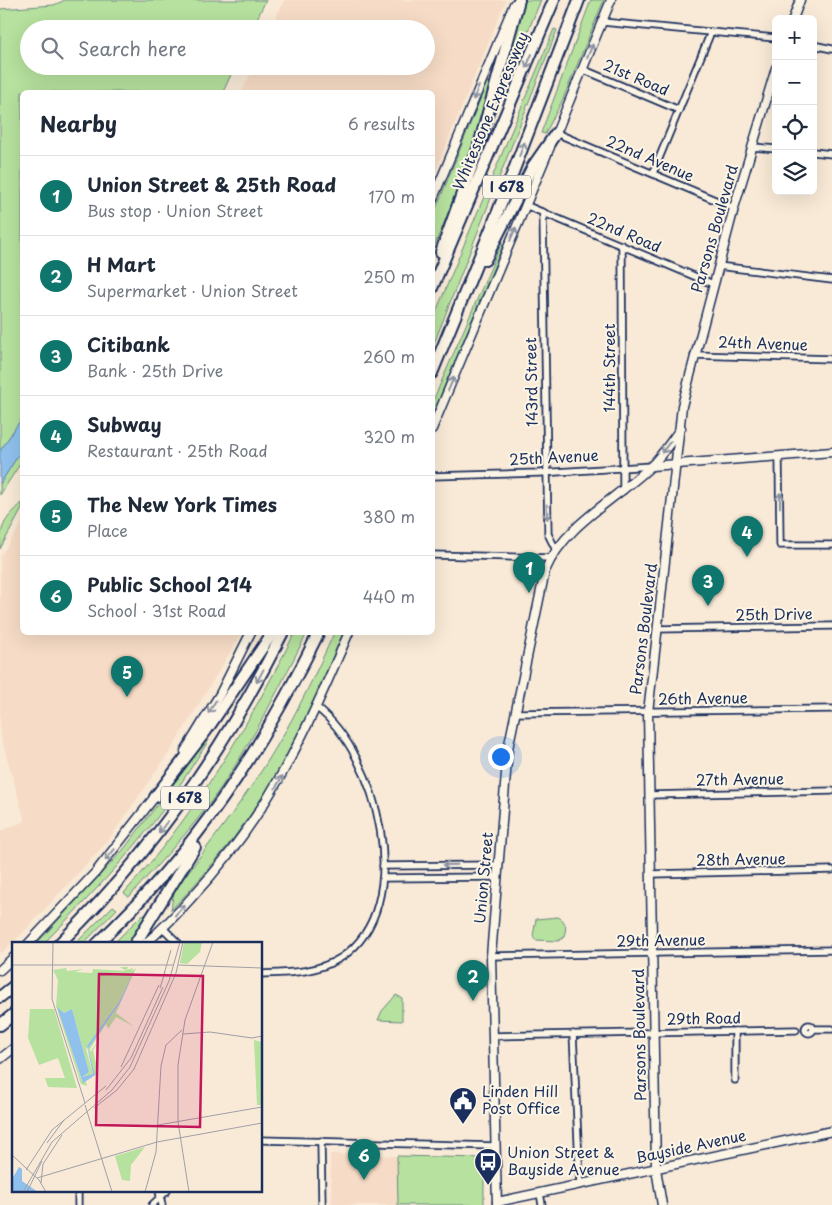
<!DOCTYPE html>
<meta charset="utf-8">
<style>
body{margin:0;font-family:"Playpen Sans",sans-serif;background:#f6f6f7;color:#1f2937}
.controls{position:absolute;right:15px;top:15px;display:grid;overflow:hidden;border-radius:8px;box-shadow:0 5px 20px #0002}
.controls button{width:45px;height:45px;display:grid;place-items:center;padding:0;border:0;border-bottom:1px solid #e0e1e3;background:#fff;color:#1f2937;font:25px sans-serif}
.you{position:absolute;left:500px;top:756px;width:18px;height:18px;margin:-12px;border:4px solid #fff;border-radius:50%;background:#1a73e8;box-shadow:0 0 0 8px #1a73e833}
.badge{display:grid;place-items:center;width:32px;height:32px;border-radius:50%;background:#0f766e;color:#fff;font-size:16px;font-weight:700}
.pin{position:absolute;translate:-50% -41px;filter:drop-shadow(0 1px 2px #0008)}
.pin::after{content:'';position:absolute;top:26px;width:18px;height:15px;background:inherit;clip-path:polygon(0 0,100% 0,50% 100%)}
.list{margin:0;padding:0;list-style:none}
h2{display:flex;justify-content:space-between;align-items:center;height:65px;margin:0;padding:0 20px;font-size:21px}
h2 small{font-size:16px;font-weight:400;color:#747a83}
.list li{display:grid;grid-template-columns:32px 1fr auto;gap:15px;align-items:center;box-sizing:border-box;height:80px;padding:0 20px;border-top:1px solid #e0e1e3}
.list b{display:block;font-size:19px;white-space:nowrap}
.list p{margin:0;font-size:16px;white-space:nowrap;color:#747a83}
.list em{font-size:16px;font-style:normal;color:#747a83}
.icon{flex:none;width:28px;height:28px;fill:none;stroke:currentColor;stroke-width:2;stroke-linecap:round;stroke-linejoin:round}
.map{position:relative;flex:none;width:832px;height:1205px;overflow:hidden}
.search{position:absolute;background:#fff;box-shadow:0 5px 20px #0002;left:20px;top:20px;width:415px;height:55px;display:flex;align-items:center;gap:12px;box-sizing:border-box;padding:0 18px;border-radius:28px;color:#747a83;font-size:19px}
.panel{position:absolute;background:#fff;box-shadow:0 5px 20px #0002;left:20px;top:90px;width:415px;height:545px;border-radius:8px}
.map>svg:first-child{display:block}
.built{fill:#f6dcc6}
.green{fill:#b6e19e;stroke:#68887e}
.water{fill:#90c1ec;stroke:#6187b3}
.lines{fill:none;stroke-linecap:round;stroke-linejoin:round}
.street-casing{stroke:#1b2f5e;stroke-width:9}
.secondary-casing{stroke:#1b2f5e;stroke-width:11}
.highway-casing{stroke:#1b2f5e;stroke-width:14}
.street{stroke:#fcf5e5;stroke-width:5.5}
.secondary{stroke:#fcf5e5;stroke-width:8}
.highway{stroke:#fcf5e5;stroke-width:10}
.oneway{stroke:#8c92a2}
.labels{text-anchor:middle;stroke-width:4;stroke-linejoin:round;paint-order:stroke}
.shield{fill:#fcf5e5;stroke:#5e6a86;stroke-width:1}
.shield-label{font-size:14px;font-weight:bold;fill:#1b2f5e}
.street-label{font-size:15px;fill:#1b2f5e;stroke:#fcf5e5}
.poi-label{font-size:15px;fill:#1b2f5e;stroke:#fcf5e5;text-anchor:start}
.inset-road{fill:none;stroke:#a09fa7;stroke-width:1}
.view{fill:#c2185b;fill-opacity:0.15;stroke:#c2185b;stroke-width:2.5}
.inset-edge{fill:none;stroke:#1b2f5e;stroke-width:2.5}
</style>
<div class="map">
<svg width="832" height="1205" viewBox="0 0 832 1205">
<rect width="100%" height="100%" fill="#f9ead7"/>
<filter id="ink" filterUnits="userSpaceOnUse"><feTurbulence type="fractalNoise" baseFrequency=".02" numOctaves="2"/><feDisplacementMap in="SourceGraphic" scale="10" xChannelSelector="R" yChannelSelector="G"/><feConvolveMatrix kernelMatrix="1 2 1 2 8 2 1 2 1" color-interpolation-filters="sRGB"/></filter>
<g filter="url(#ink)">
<g class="built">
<path d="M284,0H506L433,177L432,92H242L254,66H426V29H271Z"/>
<path d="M22,523V632L242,633L173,747L108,841L22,934L0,954V831L25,821L0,734V557Z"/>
<path d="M330,1154L397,1156L398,1205H332Z"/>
</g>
<g class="green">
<path d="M65,0H266L252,29H29V66H235L223,92H22V418L0,451V9L54,5Z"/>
<path d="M525,0H541L502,93L498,92Z"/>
<path d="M591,0H604L563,99L545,134L541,133Z"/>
<path d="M554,29L557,30L433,346V319Z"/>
<path d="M487,82L491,84C475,140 457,195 433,249V216Z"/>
<path d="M501,244L503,245L433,414V401Z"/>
<path d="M22,449V461L0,495V484Z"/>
<path d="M22,503V509L0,549C0,525 5,519 22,503Z"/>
<path d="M295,632L307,633C281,684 255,737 222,786C195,826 161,861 129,897L124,893C194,816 249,725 295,632Z"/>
<path d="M334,633H343C325,675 308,721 285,762C253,816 215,865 171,910L173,896L179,884C213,839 249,794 278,744C299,708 317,671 334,633Z"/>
<path d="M208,737L209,740C194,763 179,787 163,810C127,858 85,902 43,944H36L124,849Z"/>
<path d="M113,906L117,909L83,944H75Z"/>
<path d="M143,914L147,917L132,944H113Z"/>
<path d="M558,917C567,921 567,930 563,938L558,941L535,940L533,936L536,919Z"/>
<path d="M396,995L402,998V1021L378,1020L382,1011Z"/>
<path d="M397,1156L484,1158V1205H398Z"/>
</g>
<path class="water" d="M22,418V449L0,484V451Z"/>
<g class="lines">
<defs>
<g id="street">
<path d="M602,22L776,38"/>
<path d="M813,45L832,49"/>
<path d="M582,69L679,110"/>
<path d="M556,133L734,208"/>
<path d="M753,147L776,149"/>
<path d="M813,152L832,154"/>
<path d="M653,173L711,32"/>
<path d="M525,205L713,284"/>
<path d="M543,212L548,534L556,550"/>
<path d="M622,245L623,491"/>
<path d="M718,266L832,280"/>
<path d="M694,355L832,359"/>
<path d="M779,456L780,545H832"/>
<path d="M432,476L540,473L652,466"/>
<path d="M432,555L551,558"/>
<path d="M657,629L832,626"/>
<path d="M515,713L832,709"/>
<path d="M649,795L832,791"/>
<path d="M383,866L499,865"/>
<path d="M651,874L832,870"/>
<path d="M383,878L498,877"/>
<path d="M163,928L179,944"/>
<path d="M491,956L832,950"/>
<path d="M261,974C290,973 317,973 342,957C417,906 378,754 316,707"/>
<circle cx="809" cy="1029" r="4"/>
<path d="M814,1029H832"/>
<path d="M735,1031V1080"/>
<path d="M573,1034L580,1184"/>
<path d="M493,1036L796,1030"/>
<path d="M261,1140L495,1146"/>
<path d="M321,1141L322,1205"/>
<path d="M78,1191V1205"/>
<path d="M159,1191L162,1205"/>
<path d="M540,1193L542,1205"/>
<path d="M152,1205L167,1191"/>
</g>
<g id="secondary">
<path d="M793,19L800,0"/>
<path d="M555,136L611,0"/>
<path d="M432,201L514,4"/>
<path d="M432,429L550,147"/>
<path d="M652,466L832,452"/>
<path d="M185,751L220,694L251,632"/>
<path d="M28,944L95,873L157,794"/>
<path d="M145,944C162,929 178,913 193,896C270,813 305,734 349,632"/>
<path d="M0,970L14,957"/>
<path d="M0,1059L14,1048"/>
<path d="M497,1202L832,1131"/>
<path d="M497,1205L491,956L508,749L545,571C564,525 615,500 650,467C662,456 671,441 681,428"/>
<path d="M662,1205L656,1169L648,712L656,643L682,406L734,208L776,68"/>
</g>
<g id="highway">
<path d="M441,252L478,149L519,0"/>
<path d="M485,260L533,166L556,133"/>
<path d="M432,288L554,0"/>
<path d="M432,373L497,214L579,0"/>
<path d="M155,797L206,731L273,632"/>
<path d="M59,944C152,853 225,748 283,632"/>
<path d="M97,944C195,851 260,753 319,632"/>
<path d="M135,944L195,847"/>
<path d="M0,997L14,986"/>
<path d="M0,1025L14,1014"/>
</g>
</defs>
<use href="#street" class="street-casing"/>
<use href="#secondary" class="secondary-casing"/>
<use href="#highway" class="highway-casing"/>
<use href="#street" class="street"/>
<use href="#secondary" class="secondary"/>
<use href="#highway" class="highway"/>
</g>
<defs><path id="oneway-shaft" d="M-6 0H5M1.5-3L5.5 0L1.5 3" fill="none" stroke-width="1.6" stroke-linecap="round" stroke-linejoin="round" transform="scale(1.25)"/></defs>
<g class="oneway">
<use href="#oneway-shaft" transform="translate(590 51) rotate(-67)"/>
<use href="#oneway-shaft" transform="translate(529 61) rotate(113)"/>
<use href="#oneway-shaft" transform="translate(476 93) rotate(113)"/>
<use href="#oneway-shaft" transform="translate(522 149) rotate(-69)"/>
<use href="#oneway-shaft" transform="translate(513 234) rotate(-67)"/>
<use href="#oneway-shaft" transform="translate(451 384) rotate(-67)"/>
<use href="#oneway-shaft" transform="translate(666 447) rotate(128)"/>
<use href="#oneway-shaft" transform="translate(780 500) rotate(-90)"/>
<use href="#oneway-shaft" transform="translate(547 512) rotate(88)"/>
<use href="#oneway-shaft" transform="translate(260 676) rotate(118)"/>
<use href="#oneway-shaft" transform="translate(212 707) rotate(120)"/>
<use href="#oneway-shaft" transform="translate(279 782) rotate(-60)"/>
<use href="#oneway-shaft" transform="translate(163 827) rotate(127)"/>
<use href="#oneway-shaft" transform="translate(110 855) rotate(129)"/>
<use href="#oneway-shaft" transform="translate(450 865) rotate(179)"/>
<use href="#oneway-shaft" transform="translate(180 910) rotate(-47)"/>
</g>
</g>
<defs>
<symbol id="civic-pin" viewBox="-11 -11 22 30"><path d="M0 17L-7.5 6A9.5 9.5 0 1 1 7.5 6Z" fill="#1b2f5e" stroke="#fcf5e5"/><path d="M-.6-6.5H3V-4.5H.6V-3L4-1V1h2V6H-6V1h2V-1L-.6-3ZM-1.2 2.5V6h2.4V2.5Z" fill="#fff"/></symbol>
<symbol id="bus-pin" viewBox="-11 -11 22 30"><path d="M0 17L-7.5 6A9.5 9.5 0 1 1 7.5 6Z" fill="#1b2f5e" stroke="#fcf5e5"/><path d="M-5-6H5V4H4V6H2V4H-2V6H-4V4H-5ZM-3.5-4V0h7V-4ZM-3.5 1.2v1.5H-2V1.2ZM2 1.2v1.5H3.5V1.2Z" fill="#fff"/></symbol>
</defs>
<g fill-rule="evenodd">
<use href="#civic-pin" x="447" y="1085" width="32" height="43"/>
<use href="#bus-pin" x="472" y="1146" width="32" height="43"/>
</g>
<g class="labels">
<g class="shield">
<rect x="483" y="175.5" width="48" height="23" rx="4"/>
<rect x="161" y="786.5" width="48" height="23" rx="4"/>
</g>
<g class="shield-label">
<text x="507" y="192">I 678</text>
<text x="185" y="803">I 678</text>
</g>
<g class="street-label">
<text transform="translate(636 78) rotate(23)" y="5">21st Road</text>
<text transform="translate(491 111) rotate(-67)" y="5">Whitestone Expressway</text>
<text transform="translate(650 159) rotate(23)" y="5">22nd Avenue</text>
<text transform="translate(715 229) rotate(-74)" y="5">Parsons Boulevard</text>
<text transform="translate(624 233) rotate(23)" y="5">22nd Road</text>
<text transform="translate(763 344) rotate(2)" y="5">24th Avenue</text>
<text transform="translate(610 368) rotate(-90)" y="5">144th Street</text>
<text transform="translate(532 382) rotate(-91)" y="5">143rd Street</text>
<text transform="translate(554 458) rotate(-3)" y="5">25th Avenue</text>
<text transform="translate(774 615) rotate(-1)" y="5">25th Drive</text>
<text transform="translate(644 629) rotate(-83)" y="5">Parsons Boulevard</text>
<text transform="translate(703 699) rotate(-1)" y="5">26th Avenue</text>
<text transform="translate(740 780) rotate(-1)" y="5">27th Avenue</text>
<text transform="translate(741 860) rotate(-1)" y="5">28th Avenue</text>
<text transform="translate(484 878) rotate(-85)" y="5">Union Street</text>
<text transform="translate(661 941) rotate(-1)" y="5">29th Avenue</text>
<text transform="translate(704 1019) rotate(-1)" y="5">29th Road</text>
<text transform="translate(640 1035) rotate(-91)" y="5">Parsons Boulevard</text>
<text transform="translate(691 1147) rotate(-12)" y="5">Bayside Avenue</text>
</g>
<g class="poi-label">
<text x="482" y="1097">Linden Hill<tspan x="482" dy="17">Post Office</tspan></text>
<text x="507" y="1158">Union Street &amp;<tspan x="507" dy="17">Bayside Avenue</tspan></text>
</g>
</g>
<g transform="translate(12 942)">
<rect width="250" height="250" fill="#f9ead7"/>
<path d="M172,0H190L188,10L175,22L168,21ZM108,25H116L115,28L121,26L120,29L124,26L104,71L121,84L104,75L96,87L94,82L78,107V110L90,94L81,108L86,131L74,139L75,144L69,142L44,64L46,38L41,28L54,26L55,29L72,27L63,30L80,31L81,27L114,29ZM120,33L108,61L76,107L82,131L73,140L70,139L46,66L52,71L60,67L77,130L69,135L81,132L74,107L107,60ZM18,67H42L65,146L36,145L33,136H53L46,116L27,123L16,96ZM242,98L250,100V163H245ZM133,205L119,223L118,239L110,238L103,214Z" fill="#b6e19e" fill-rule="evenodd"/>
<path d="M123,27L108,61L76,107L83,133L71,141L45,65L52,71L60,67L77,130L70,135L81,132L75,104L107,60ZM7,225L10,227V239L26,250H0V237Z" fill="#90c1ec"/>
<path class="inset-road" d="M41,0L40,57L73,161M0,23H161M166,23L250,26M152,32L159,8M148,46L153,30M171,92L198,90L240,96L250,94M109,125L147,43M94,148L119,116L151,45M73,163L100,250M82,166L105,148L122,127L164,31L171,0M146,183L250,165M35,201L52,178M0,213L27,238L34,250M14,228L40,188L94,144M25,236L145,200L250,181M29,241L31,222L50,193M11,250L40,200L100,148L118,125L157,39L168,0M15,250L30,219M133,250L144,210L149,124L154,103L170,88M177,250L166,180V123L173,78L201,0"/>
<path class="view" d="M87,32L191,34L188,185L84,183Z"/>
<rect width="250" height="250" class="inset-edge"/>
</g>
</svg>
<div class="controls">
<button>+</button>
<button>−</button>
<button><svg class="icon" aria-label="locate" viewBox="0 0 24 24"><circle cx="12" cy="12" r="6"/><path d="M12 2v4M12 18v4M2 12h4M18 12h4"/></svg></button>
<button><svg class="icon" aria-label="layers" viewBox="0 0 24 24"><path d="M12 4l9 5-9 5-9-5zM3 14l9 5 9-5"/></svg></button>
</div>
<div class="you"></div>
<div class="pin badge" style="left:529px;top:593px">1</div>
<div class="pin badge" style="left:473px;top:1001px">2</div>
<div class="pin badge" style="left:708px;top:606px">3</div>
<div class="pin badge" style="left:747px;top:557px">4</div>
<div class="pin badge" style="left:127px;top:697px">5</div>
<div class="pin badge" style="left:364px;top:1180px">6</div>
<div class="search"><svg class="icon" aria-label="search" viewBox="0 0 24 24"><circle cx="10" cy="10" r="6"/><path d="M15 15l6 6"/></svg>Search here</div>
<section class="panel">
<h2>Nearby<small>6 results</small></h2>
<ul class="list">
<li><span class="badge">1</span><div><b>Union Street &amp; 25th Road</b><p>Bus stop · Union Street</p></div><em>170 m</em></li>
<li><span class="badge">2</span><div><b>H Mart</b><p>Supermarket · Union Street</p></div><em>250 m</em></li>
<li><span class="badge">3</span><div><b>Citibank</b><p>Bank · 25th Drive</p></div><em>260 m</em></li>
<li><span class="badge">4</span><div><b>Subway</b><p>Restaurant · 25th Road</p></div><em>320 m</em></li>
<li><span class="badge">5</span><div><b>The New York Times</b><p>Place</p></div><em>380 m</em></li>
<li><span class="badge">6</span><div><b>Public School 214</b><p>School · 31st Road</p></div><em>440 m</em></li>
</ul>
</section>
</div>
